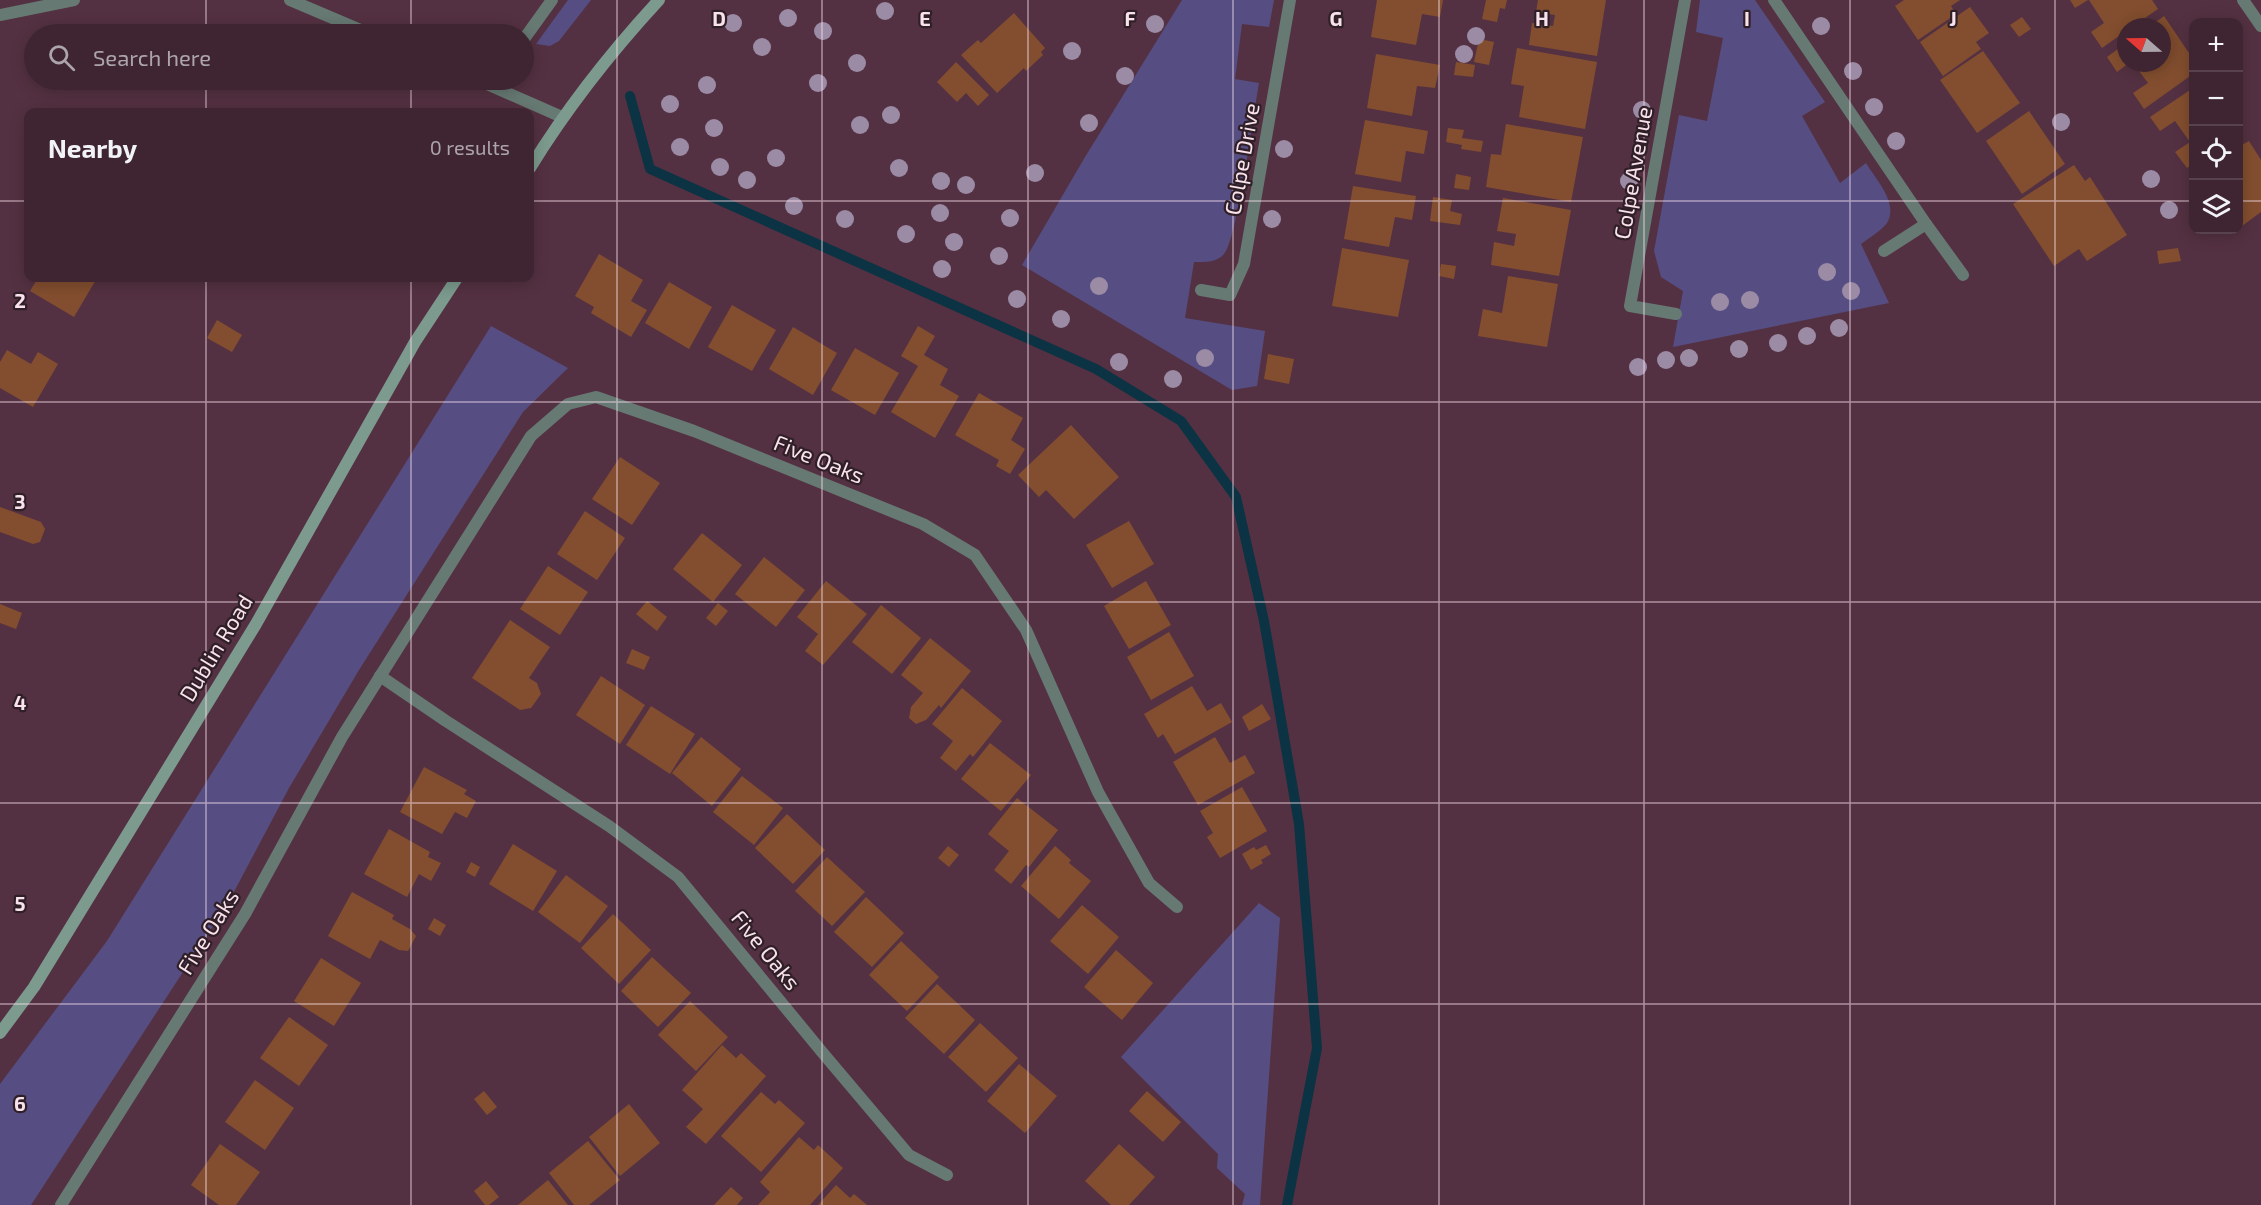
<!DOCTYPE html>
<meta charset="utf-8">
<style>
body{margin:0;font-family:"Exo 2",sans-serif;background:#462d3a;color:#f1f3f6}
.controls{position:absolute;right:18px;top:18px;display:grid;overflow:hidden;border-radius:12px;box-shadow:0 3px 15px #0003}
.controls button{width:54px;height:54px;display:grid;place-items:center;padding:0;border:0;border-bottom:2px solid #58424d;background:#3f2532;color:#f1f3f6;font:30px sans-serif}
.compass{position:absolute;left:2117px;top:18px;width:54px;height:54px;border-radius:50%;background:#3f2532;box-shadow:0 3px 15px #0003;rotate:290deg}
.list{margin:0;padding:0;list-style:none}
h2{display:flex;justify-content:space-between;align-items:center;height:78px;margin:0;padding:0 24px;font-size:26px}
h2 small{font-size:20px;font-weight:400;color:#ada5ac}
.icon{flex:none;width:33px;height:33px;fill:none;stroke:currentColor;stroke-width:2;stroke-linecap:round;stroke-linejoin:round}
.map{position:relative;flex:none;width:2261px;height:1205px;overflow:hidden}
.search{position:absolute;background:#3f2532;box-shadow:0 3px 15px #0003;left:24px;top:24px;width:510px;height:66px;display:flex;align-items:center;gap:15px;box-sizing:border-box;padding:0 21px;border-radius:33px;color:#ada5ac;font-size:22px}
.panel{position:absolute;background:#3f2532;box-shadow:0 3px 15px #0003;left:24px;top:108px;width:510px;height:174px;border-radius:12px}
.map>svg:first-child{display:block}
.green{fill:#564e83}
.lines{fill:none;stroke-linecap:round;stroke-linejoin:round}
.stream{stroke:#0c3343;stroke-width:10}
.building{fill:#834e2f}
.street{stroke:#667972;stroke-width:12}
.secondary{stroke:#7c9a8e;stroke-width:12}
.tree{fill:#9c8ba5}
.grid{fill:none;stroke:#f9e2ec;stroke-width:1.5;stroke-opacity:0.55}
.labels{text-anchor:middle;stroke-width:4.5;stroke-linejoin:round;paint-order:stroke}
.street-label{font-size:22px;fill:#f9e2ec;stroke:#2f1f27}
.grid-label{font-size:20px;text-anchor:middle;font-weight:bold;fill:#f9e2ec;stroke:#2f1f27;stroke-width:4.5;stroke-linejoin:round;paint-order:stroke}
</style>
<div class="map">
<svg width="2261" height="1205" viewBox="0 0 2261 1205">
<rect width="100%" height="100%" fill="#543142"/>
<g class="green">
<path d="M568,0H591L559,41L550,46L536,44Z"/>
<path d="M1182,0H1274L1269,27L1242,24L1235,79L1259,83C1254,110 1237,241 1224,254C1216,263 1205,262 1194,262L1185,318L1265,331L1257,386L1232,390L1022,265L1085,157Z"/>
<path d="M1700,0H1755L1825,102L1802,116L1840,183L1866,163C1876,180 1899,203 1887,223C1881,231 1869,238 1861,244L1889,303L1673,347L1683,291L1661,277L1654,251L1679,115L1707,121L1723,38L1696,32Z"/>
<path d="M491,326L568,368L523,412L359,670L289,788L228,903L31,1205H0V1084L107,941Z"/>
<path d="M1259,903L1280,918L1260,1205H1242L1245,1194L1217,1168L1218,1154L1121,1057Z"/>
</g>
<g class="lines">
<path class="stream" d="M630,96L650,169L1096,369L1181,421L1236,497L1264,621L1299,824L1317,1048L1287,1205"/>
</g>
<g class="building">
<path d="M1377,0H1443L1440,17L1422,14L1416,45L1371,37Z"/>
<path d="M1486,0H1507L1505,9L1500,8L1497,22L1482,19Z"/>
<path d="M1538,0H1606L1597,56L1529,45L1532,23L1553,26L1555,15L1536,12Z"/>
<path d="M1904,0H1960L1951,6L1956,14L1918,40L1895,6Z"/>
<path d="M2070,0H2088L2075,8Z"/>
<path d="M2089,0H2152L2158,9L2132,27H2126V31L2102,48L2091,32L2104,23Z"/>
<path d="M1970,7L1989,33L1976,42L1981,49L1943,76L1920,42Z"/>
<path d="M1014,13L1045,48L1041,52L1043,55L1026,71L1024,68L997,93L961,55L978,40L981,43Z"/>
<path d="M2164,16L2193,59V74L2144,109L2133,93L2148,83L2133,63H2162V27H2149Z"/>
<path d="M2022,17L2031,29L2019,37L2010,25Z"/>
<path d="M1479,39L1494,42L1489,65L1474,62Z"/>
<path d="M2126,43V63H2129L2117,72L2107,57Z"/>
<path d="M1517,48L1597,62L1585,129L1519,117L1524,86L1511,84Z"/>
<path d="M1983,51L2020,103L1977,133L1940,80Z"/>
<path d="M1376,54L1440,65L1435,88L1417,86L1412,116L1367,108Z"/>
<path d="M956,62L989,95L978,106L966,93L957,102L937,82Z"/>
<path d="M1456,62L1475,65L1473,77L1454,75Z"/>
<path d="M2193,88V164L2187,168L2175,152L2190,142L2175,121L2160,131L2150,117Z"/>
<path d="M2029,111L2065,164L2022,194L1986,141Z"/>
<path d="M1365,120L1428,131L1424,154L1406,151L1401,182L1355,174Z"/>
<path d="M1506,124L1583,137L1571,202L1486,187L1491,154L1501,155Z"/>
<path d="M1448,128L1464,130L1462,138L1483,141L1481,152L1461,149L1462,145L1446,142Z"/>
<path d="M2249,141L2261,160V212L2242,226L2238,220V147Z"/>
<path d="M2074,165L2085,181L2090,177L2127,235L2087,261L2079,249L2054,266L2013,204Z"/>
<path d="M1456,174L1471,177L1469,190L1454,188Z"/>
<path d="M1353,186L1416,196L1412,220L1395,217L1389,247L1344,239Z"/>
<path d="M1433,197L1452,200L1450,211L1462,214L1460,225L1430,221Z"/>
<path d="M1503,198L1571,210L1559,276L1491,265L1494,242L1514,246L1516,234L1497,231Z"/>
<path d="M1342,248L1409,260L1398,317L1332,306Z"/>
<path d="M2178,248L2181,261L2159,264L2157,251Z"/>
<path d="M599,254L643,280L631,301L647,310L631,337L591,313L594,307L575,296Z"/>
<path d="M1441,264L1456,266L1454,279L1439,276Z"/>
<path d="M1508,276L1558,284L1547,347L1478,336L1483,309L1502,313Z"/>
<path d="M38,278H97L74,317L30,291Z"/>
<path d="M669,282L712,307L689,349L645,323Z"/>
<path d="M732,305L776,330L752,371L708,347Z"/>
<path d="M217,320L242,335L232,352L207,338Z"/>
<path d="M918,326L935,336L924,355L948,369L940,385L959,396L935,438L891,412L918,366L901,356Z"/>
<path d="M793,327L837,353L813,395L769,369Z"/>
<path d="M855,348L899,373L875,415L831,390Z"/>
<path d="M7,350L31,364L38,352L58,364L33,407L0,388V362Z"/>
<path d="M1268,354L1294,359L1289,384L1264,379Z"/>
<path d="M979,393L1023,418L1011,440L1025,449L1010,474L996,466L999,460L955,435Z"/>
<path d="M1071,425L1119,477L1074,519L1046,490L1039,497L1018,475Z"/>
<path d="M620,457L660,483L632,525L592,499Z"/>
<path d="M0,507L41,522L45,529L40,542L33,544L0,532Z"/>
<path d="M585,511L625,538L597,580L557,554Z"/>
<path d="M1129,521L1154,564L1112,588L1086,545Z"/>
<path d="M702,533L742,565L713,602L673,569Z"/>
<path d="M764,557L805,590L776,627L735,594Z"/>
<path d="M548,566L588,592L560,635L520,609Z"/>
<path d="M826,581L867,614L823,665L805,651L818,634L797,617Z"/>
<path d="M1146,581L1171,625L1129,649L1104,606Z"/>
<path d="M647,601L667,617L657,631L636,614Z"/>
<path d="M718,603L728,611L716,626L706,618Z"/>
<path d="M0,604L22,613L16,629L0,623Z"/>
<path d="M881,605L921,638L892,674L852,642Z"/>
<path d="M510,620L550,647L529,678L537,683L541,694L531,708L520,710L472,678Z"/>
<path d="M1169,632L1194,676L1151,700L1127,657Z"/>
<path d="M930,638L971,671L941,708L939,705L926,720L916,724L909,718L911,707L923,693L901,675Z"/>
<path d="M632,649L650,657L644,670L626,663Z"/>
<path d="M601,676L645,705L620,744L576,715Z"/>
<path d="M1192,686L1207,711L1221,703L1232,722L1175,754L1163,734L1158,738L1144,714Z"/>
<path d="M962,688L1002,721L973,757L970,754L956,771L940,758L953,741L932,724Z"/>
<path d="M1262,704L1271,719L1249,731L1242,717Z"/>
<path d="M651,706L695,734L670,774L626,745Z"/>
<path d="M701,737L741,769L712,806L672,773Z"/>
<path d="M1215,737L1230,763L1245,755L1255,773L1198,805L1173,762Z"/>
<path d="M990,743L1031,775L1001,811L961,779Z"/>
<path d="M424,767L467,790L464,794L476,801L467,818L455,812L442,834L400,812Z"/>
<path d="M742,776L783,808L754,845L713,812Z"/>
<path d="M1242,787L1267,831L1220,858L1207,837L1213,833L1200,811Z"/>
<path d="M1017,798L1058,830L1029,867L1026,865L1011,884L994,870L1009,851L988,834Z"/>
<path d="M787,814L825,850L793,884L755,848Z"/>
<path d="M389,829L430,852L428,857L441,863L431,881L419,874L407,897L364,874Z"/>
<path d="M513,844L557,871L533,911L489,884Z"/>
<path d="M1266,845L1271,854L1261,860L1263,863L1251,870L1242,854L1254,847L1256,850Z"/>
<path d="M948,846L959,855L949,867L938,858Z"/>
<path d="M1055,846L1071,860L1069,863L1091,881L1059,919L1021,886Z"/>
<path d="M827,857L865,892L832,926L795,891Z"/>
<path d="M471,862L480,867L475,877L466,872Z"/>
<path d="M566,875L608,906L580,943L538,912Z"/>
<path d="M352,892L394,915L392,919L410,929L416,936L408,951L399,950L380,940L370,959L328,936Z"/>
<path d="M866,897L904,933L872,967L834,932Z"/>
<path d="M1082,905L1119,937L1088,974L1050,941Z"/>
<path d="M613,914L651,950L619,984L581,948Z"/>
<path d="M434,918L446,925L440,936L428,929Z"/>
<path d="M901,941L939,977L907,1011L869,975Z"/>
<path d="M1116,950L1153,983L1122,1020L1084,987Z"/>
<path d="M652,957L691,993L658,1027L621,991Z"/>
<path d="M321,958L361,983L334,1026L294,1001Z"/>
<path d="M937,984L975,1020L944,1054L905,1018Z"/>
<path d="M690,1001L728,1037L696,1071L658,1035Z"/>
<path d="M289,1017L328,1045L299,1086L260,1058Z"/>
<path d="M980,1023L1018,1058L986,1092L948,1057Z"/>
<path d="M722,1045L736,1058L741,1053L766,1076L706,1144L686,1127L703,1109L682,1090Z"/>
<path d="M1019,1064L1057,1096L1025,1133L987,1101Z"/>
<path d="M255,1080L294,1108L265,1150L225,1122Z"/>
<path d="M484,1091L497,1107L487,1115L474,1099Z"/>
<path d="M1147,1091L1181,1122L1163,1142L1129,1111Z"/>
<path d="M761,1092L775,1104L779,1100L805,1123L761,1172L721,1136Z"/>
<path d="M629,1104L660,1143L620,1176L589,1137Z"/>
<path d="M799,1137L814,1150L818,1145L843,1168L810,1205H758L770,1192L760,1182Z"/>
<path d="M588,1141L620,1180L589,1205H574L549,1173Z"/>
<path d="M220,1144L260,1172L236,1205H219L191,1185Z"/>
<path d="M1119,1144L1155,1177L1129,1205H1111L1085,1181Z"/>
<path d="M548,1180L568,1205H518Z"/>
<path d="M486,1181L499,1197L489,1205H485L474,1191Z"/>
<path d="M836,1185L850,1198L854,1194L867,1205H818Z"/>
<path d="M731,1187L743,1198L737,1205H714Z"/>
</g>
<g class="lines">
<g class="street">
<path d="M290,0L370,34"/>
<path d="M1774,0L1926,224L1963,275"/>
<path d="M2243,0L2261,26"/>
<path d="M0,15L74,0"/>
<path d="M524,39L552,0"/>
<path d="M478,80L562,117"/>
<path d="M1884,251L1926,224"/>
<path d="M1201,290L1230,295L1244,264L1290,0"/>
<path d="M1676,314L1630,306L1685,0"/>
<path d="M380,676L446,721L609,826L678,877L822,1052L909,1155L947,1175"/>
<path d="M61,1205L245,914L342,737L531,436L568,404L596,397L694,431L923,524L975,555L1026,630L1098,792L1149,883L1177,907"/>
</g>
<g class="secondary">
<path d="M530,168C567,108 611,52 659,0"/>
<path d="M0,1033L34,987L256,624L415,342L457,278"/>
</g>
</g>
<g class="tree">
<circle cx="885" cy="11" r="9"/>
<circle cx="788" cy="18" r="9"/>
<circle cx="733" cy="23" r="9"/>
<circle cx="1155" cy="24" r="9"/>
<circle cx="1821" cy="26" r="9"/>
<circle cx="823" cy="31" r="9"/>
<circle cx="1476" cy="36" r="9"/>
<circle cx="762" cy="47" r="9"/>
<circle cx="1072" cy="51" r="9"/>
<circle cx="1464" cy="54" r="9"/>
<circle cx="857" cy="63" r="9"/>
<circle cx="1853" cy="71" r="9"/>
<circle cx="1125" cy="76" r="9"/>
<circle cx="818" cy="83" r="9"/>
<circle cx="707" cy="85" r="9"/>
<circle cx="670" cy="104" r="9"/>
<circle cx="1874" cy="107" r="9"/>
<circle cx="1642" cy="110" r="9"/>
<circle cx="891" cy="115" r="9"/>
<circle cx="2061" cy="122" r="9"/>
<circle cx="1089" cy="123" r="9"/>
<circle cx="860" cy="125" r="9"/>
<circle cx="714" cy="128" r="9"/>
<circle cx="1896" cy="141" r="9"/>
<circle cx="680" cy="147" r="9"/>
<circle cx="1284" cy="149" r="9"/>
<circle cx="776" cy="158" r="9"/>
<circle cx="720" cy="167" r="9"/>
<circle cx="899" cy="168" r="9"/>
<circle cx="1035" cy="173" r="9"/>
<circle cx="2151" cy="179" r="9"/>
<circle cx="747" cy="180" r="9"/>
<circle cx="941" cy="181" r="9"/>
<circle cx="1629" cy="181" r="9"/>
<circle cx="966" cy="185" r="9"/>
<circle cx="794" cy="206" r="9"/>
<circle cx="2169" cy="210" r="9"/>
<circle cx="940" cy="213" r="9"/>
<circle cx="1010" cy="218" r="9"/>
<circle cx="845" cy="219" r="9"/>
<circle cx="1272" cy="219" r="9"/>
<circle cx="906" cy="234" r="9"/>
<circle cx="954" cy="242" r="9"/>
<circle cx="999" cy="256" r="9"/>
<circle cx="942" cy="269" r="9"/>
<circle cx="1827" cy="272" r="9"/>
<circle cx="1099" cy="286" r="9"/>
<circle cx="1851" cy="291" r="9"/>
<circle cx="1017" cy="299" r="9"/>
<circle cx="1750" cy="300" r="9"/>
<circle cx="1720" cy="302" r="9"/>
<circle cx="1061" cy="319" r="9"/>
<circle cx="1839" cy="328" r="9"/>
<circle cx="1807" cy="336" r="9"/>
<circle cx="1778" cy="343" r="9"/>
<circle cx="1739" cy="349" r="9"/>
<circle cx="1205" cy="358" r="9"/>
<circle cx="1689" cy="358" r="9"/>
<circle cx="1666" cy="360" r="9"/>
<circle cx="1119" cy="362" r="9"/>
<circle cx="1638" cy="367" r="9"/>
<circle cx="1173" cy="379" r="9"/>
</g>
<path class="grid" d="M206,0V34M411,0V34M617,0V1205M822,0V1205M1028,0V1205M1233,0V1205M1439,0V1205M1644,0V1205M1850,0V1205M2055,0V1205M206,80V112M411,80V112M0,201H28M530,201H2194M2238,201H2261M206,278V1205M411,278V1205M0,402H2261M0,602H2261M0,803H2261M0,1004H2261"/>
<g class="labels">
<g class="street-label">
<text transform="translate(1242 159) rotate(-80)" y="8">Colpe Drive</text>
<text transform="translate(1633 173) rotate(-80)" y="8">Colpe Avenue</text>
<text transform="translate(819 459) rotate(22)" y="8">Five Oaks</text>
<text transform="translate(216 648) rotate(-59)" y="8">Dublin Road</text>
<text transform="translate(208 932) rotate(-58)" y="8">Five Oaks</text>
<text transform="translate(766 950) rotate(51)" y="8">Five Oaks</text>
</g>
</g>
<g class="grid-label">
<text x="719" y="26">D</text>
<text x="925" y="26">E</text>
<text x="1130" y="26">F</text>
<text x="1336" y="26">G</text>
<text x="1542" y="26">H</text>
<text x="1747" y="26">I</text>
<text x="1953" y="26">J</text>
<text x="20" y="308">2</text>
<text x="20" y="509">3</text>
<text x="20" y="710">4</text>
<text x="20" y="911">5</text>
<text x="20" y="1111">6</text>
</g>
</svg>
<div class="controls">
<button>+</button>
<button>−</button>
<button><svg class="icon" aria-label="locate" viewBox="0 0 24 24"><circle cx="12" cy="12" r="6"/><path d="M12 2v4M12 18v4M2 12h4M18 12h4"/></svg></button>
<button><svg class="icon" aria-label="layers" viewBox="0 0 24 24"><path d="M12 4l9 5-9 5-9-5zM3 14l9 5 9-5"/></svg></button>
</div>
<svg class="compass" viewBox="-18 -18 36 36"><path d="M0-13l5 13h-10z" fill="#e53935"/><path d="M0 13l5-13h-10z" fill="#ada5ac"/></svg>
<div class="search"><svg class="icon" aria-label="search" viewBox="0 0 24 24"><circle cx="10" cy="10" r="6"/><path d="M15 15l6 6"/></svg>Search here</div>
<section class="panel">
<h2>Nearby<small>0 results</small></h2>
<ul class="list">
</ul>
</section>
</div>
